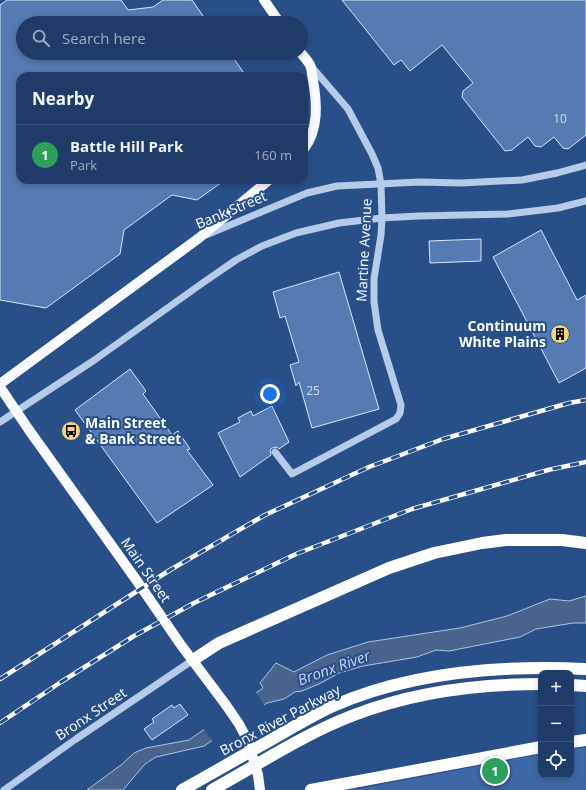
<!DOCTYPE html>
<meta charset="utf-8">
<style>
body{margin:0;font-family:"Open Sans",sans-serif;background:#27426d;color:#f1f3f6}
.controls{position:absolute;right:12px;bottom:12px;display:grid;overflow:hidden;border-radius:8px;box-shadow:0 2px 6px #0003}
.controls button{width:36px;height:36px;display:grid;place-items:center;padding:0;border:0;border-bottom:1px solid #3c557b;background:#1f3b67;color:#f1f3f6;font:20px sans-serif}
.you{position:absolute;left:270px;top:394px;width:14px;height:14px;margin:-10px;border:3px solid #fff;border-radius:50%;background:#1a73e8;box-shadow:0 0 0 6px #1a73e833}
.badge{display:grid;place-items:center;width:26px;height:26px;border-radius:50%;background:#f0d37c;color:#fff;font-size:13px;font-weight:700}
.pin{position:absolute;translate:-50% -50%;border:2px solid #fff;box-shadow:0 1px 4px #0006}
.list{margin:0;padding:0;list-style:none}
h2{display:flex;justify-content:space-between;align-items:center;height:52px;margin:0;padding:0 16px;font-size:17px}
h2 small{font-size:13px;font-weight:400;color:#a1adc0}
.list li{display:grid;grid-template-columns:26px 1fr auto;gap:12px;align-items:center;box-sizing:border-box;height:60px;padding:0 16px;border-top:1px solid #3c557b}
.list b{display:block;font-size:15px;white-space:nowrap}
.list p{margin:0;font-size:13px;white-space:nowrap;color:#a1adc0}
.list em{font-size:13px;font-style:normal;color:#a1adc0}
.icon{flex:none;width:22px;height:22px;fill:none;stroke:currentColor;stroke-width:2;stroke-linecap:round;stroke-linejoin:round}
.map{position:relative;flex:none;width:586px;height:790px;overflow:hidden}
.search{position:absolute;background:#1f3b67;box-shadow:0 2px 6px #0003;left:16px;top:16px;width:292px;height:44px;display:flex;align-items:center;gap:10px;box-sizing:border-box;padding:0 14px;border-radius:22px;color:#a1adc0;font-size:15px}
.panel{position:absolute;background:#1f3b67;box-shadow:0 2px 6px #0003;left:16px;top:72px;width:292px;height:112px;border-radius:12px}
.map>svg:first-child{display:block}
.green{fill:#3d68a5}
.water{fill:#48638c;stroke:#aac5e9}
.pier{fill:#294f89}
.building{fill:#557bb2;stroke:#d9e6f7}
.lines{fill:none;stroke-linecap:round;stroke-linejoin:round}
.minor{stroke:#b6cbe9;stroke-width:7}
.major{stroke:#f8fafe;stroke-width:10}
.highway{stroke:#fff;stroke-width:12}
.rail-casing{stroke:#fff;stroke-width:4.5}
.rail{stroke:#294f89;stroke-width:3;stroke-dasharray:9;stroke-linecap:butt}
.major-bridge{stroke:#f8fafe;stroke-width:10}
.labels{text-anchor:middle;stroke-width:4;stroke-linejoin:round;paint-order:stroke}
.number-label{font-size:12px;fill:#d4deec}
.street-label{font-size:14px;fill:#fff;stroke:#294f89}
.poi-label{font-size:14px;font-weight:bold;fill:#fff;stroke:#294f89;text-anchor:end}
.water-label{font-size:15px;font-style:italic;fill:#c1d5f0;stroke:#294f89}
</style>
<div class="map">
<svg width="586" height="790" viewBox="0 0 586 790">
<rect width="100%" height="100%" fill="#294f89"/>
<path class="green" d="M586,747V790H349L363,788L541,754V775H571V749Z"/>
<path class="water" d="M586,596V623H573L536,629L520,637L449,651L436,650L417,657L363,666L339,673L319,684L302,691L295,692L284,699L267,703L204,746L156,757L145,764L123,790H87L121,765L134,753L146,748L189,740L263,688L260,683L276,663L294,672L327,655L368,642L460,628L507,616L550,599L569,601Z"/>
<path class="pier" d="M255,691L265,706L213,742L203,728Z"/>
<g class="building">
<path d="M7,0H121L128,10L153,7L163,0H192L208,23H23V53H230L246,76H20V180H225L197,200L172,195L124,230L120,254L46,308L0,300V5Z"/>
<path d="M342,0H586V135L568,149L563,148L554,137L541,147L535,146L528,137L512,150L505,151L462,97L463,91L473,83L442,45L410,71L401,60L394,65Z"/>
<path d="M541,230L577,300L586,295V368L559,383L493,257Z"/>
<path d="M481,239V261L430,263L429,241Z"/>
<path d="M339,272L379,409L312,428L299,382L296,386L290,365L299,362L285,316L280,318L273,292Z"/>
<path d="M130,369L146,391L143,394L172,435L178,431L190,449L187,450L213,485L157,523L75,410Z"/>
<path d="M272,406L289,442L279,449L277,447L272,448L270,450L271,455L240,477L218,433L240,422L238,418L251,411L253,416Z"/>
<path d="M180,704L188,715L152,740L144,729L154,722L152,719L172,705L174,708Z"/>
</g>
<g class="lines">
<g class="minor">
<path d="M206,235L307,193L337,186L420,182L461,183L522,180L557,173L586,165"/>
<path d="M0,422L93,361L204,282L236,260L262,246L296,233L339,223L382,218L418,216L508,214L558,208L586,201"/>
<path d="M275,452L292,474L396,419L400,413L401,405L378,330L374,302V279L381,235L382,218L381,184L378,168L372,154L348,109L311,66"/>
<path d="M4,790L76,739L193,660"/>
</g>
<g class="major">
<path d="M264,0L280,23"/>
<path d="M301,53C304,57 308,61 310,65C312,69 312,76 313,80C317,103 319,129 304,149"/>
<path d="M0,384L199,238L269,180"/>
<path d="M0,387L29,430L137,581L181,645L226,705"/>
<path d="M258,775L260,790"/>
</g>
<g class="highway">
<path d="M193,660L219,643L389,568L434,553L482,543L506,540H562L586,543"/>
<path d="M571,685L586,686"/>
<path d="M571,742L586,740"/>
<path d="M182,790C211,774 240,757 269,741C290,729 311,716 333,706C410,672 502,665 586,669"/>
<path d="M212,790C259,764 304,734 354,715C413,692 478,684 541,684"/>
<path d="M311,790L541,747"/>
</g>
<defs>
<g id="rail">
<path d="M0,679L170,570L265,515L369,467L443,439L569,403L586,400"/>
<path d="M0,723L61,682L134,636L194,603L296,554L412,509L548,470L586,462"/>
</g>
</defs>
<use href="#rail" class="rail-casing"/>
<use href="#rail" class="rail"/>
<path class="major-bridge" d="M226,705L239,724L248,741L258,775"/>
</g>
<defs>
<symbol id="building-disc" viewBox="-11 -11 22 22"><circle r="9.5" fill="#f0d37c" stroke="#294f89"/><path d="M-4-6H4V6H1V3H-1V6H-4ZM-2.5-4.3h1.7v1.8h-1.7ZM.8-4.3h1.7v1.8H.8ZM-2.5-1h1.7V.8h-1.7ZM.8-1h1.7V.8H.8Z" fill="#111"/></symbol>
<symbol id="bus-disc" viewBox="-11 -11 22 22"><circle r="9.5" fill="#f0d37c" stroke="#294f89"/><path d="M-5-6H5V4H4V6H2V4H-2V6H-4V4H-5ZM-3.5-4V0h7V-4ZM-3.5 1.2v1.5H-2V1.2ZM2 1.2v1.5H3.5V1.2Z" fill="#111"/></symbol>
</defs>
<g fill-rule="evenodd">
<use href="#building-disc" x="549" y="323" width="22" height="22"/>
<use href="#bus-disc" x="60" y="420" width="22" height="22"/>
</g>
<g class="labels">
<g class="number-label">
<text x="560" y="123">10</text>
<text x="313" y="395">25</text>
</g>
<g class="street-label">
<text transform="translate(231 210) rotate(-23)" y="5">Bank Street</text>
<text transform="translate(364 250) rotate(-87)" y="5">Martine Avenue</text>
<text transform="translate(146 570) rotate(55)" y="5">Main Street</text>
<text transform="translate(91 714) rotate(-34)" y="5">Bronx Street</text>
<text transform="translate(280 720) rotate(-28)" y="5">Bronx River Parkway</text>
</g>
<g class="poi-label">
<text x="546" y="331">Continuum<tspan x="546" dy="16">White Plains</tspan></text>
<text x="85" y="428" text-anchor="start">Main Street<tspan x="85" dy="16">&amp; Bank Street</tspan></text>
</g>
<g class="water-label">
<text transform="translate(334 668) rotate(-20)" y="5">Bronx River</text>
</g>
</g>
</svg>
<div class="controls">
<button>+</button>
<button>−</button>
<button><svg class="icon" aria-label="locate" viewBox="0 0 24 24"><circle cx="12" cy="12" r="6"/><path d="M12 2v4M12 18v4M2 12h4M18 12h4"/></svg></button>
</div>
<div class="you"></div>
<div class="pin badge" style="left:495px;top:771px;background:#2e9e5b">1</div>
<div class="search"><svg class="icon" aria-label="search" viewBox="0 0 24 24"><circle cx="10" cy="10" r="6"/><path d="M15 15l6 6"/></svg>Search here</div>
<section class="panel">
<h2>Nearby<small></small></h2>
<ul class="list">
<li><span class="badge" style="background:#2e9e5b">1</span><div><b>Battle Hill Park</b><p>Park</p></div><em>160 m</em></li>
</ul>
</section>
</div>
